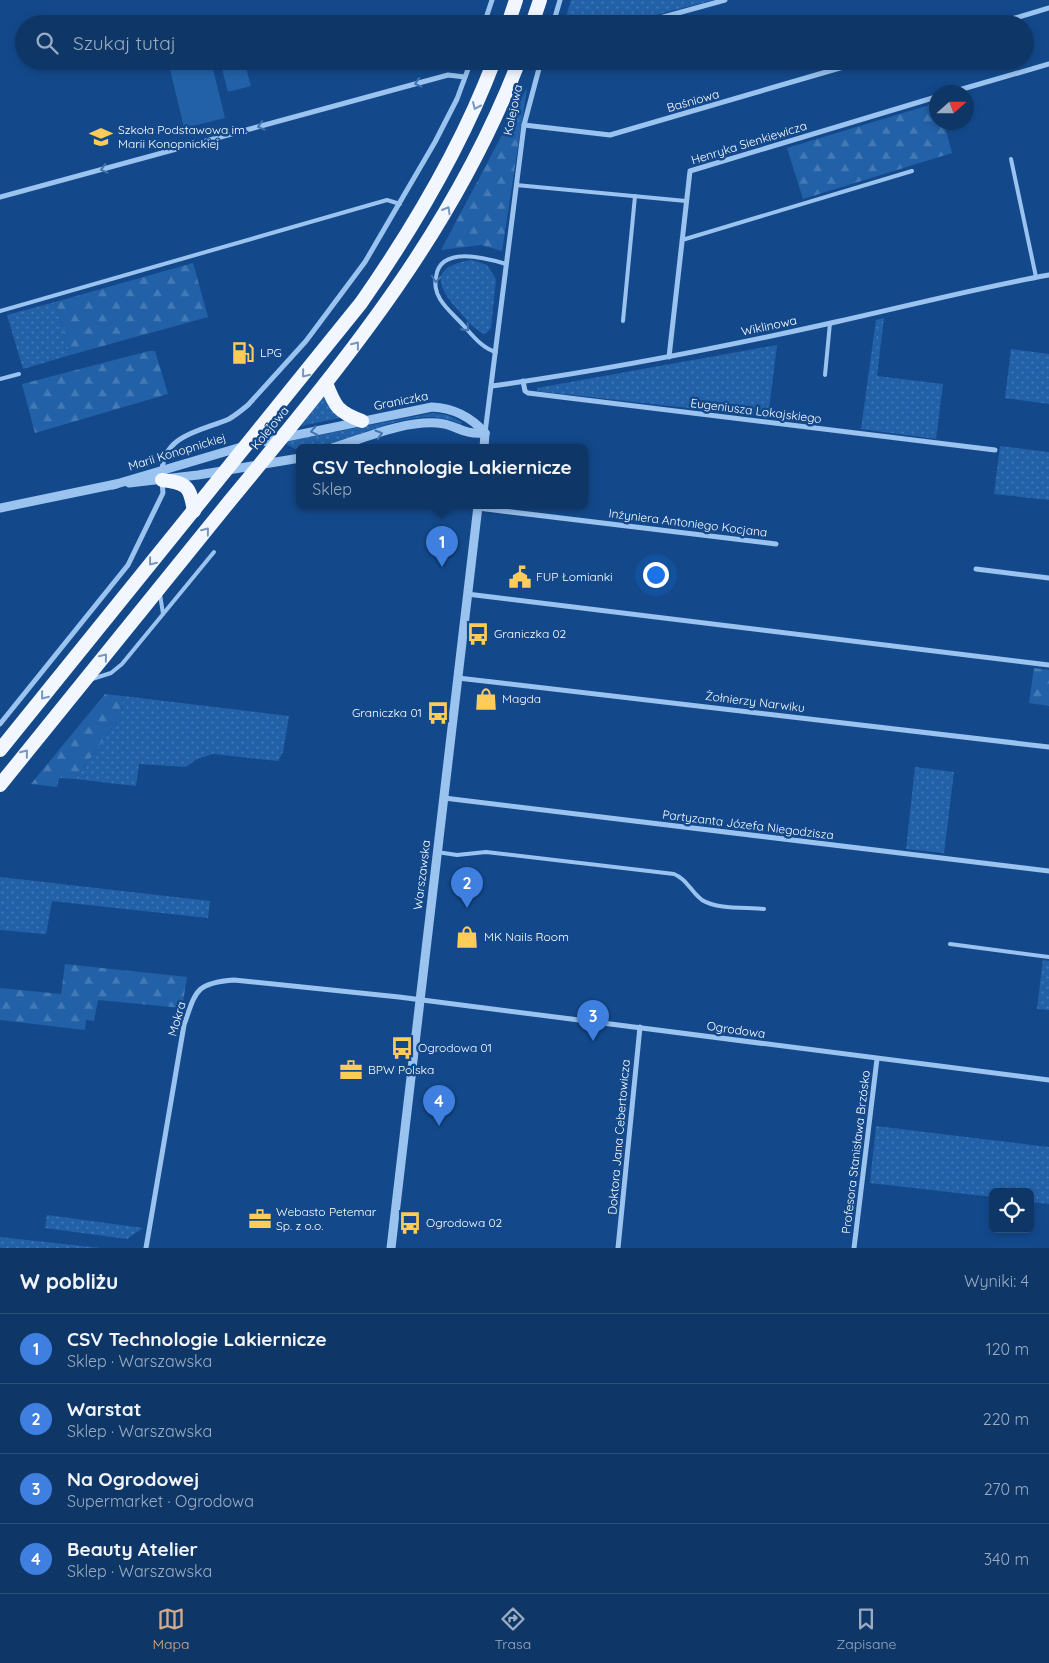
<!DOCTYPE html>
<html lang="pl">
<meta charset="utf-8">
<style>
body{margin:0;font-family:Quicksand,sans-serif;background:#173f6e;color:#f1f3f6}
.controls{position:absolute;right:15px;bottom:15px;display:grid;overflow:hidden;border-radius:8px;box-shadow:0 2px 8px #0003}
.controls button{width:45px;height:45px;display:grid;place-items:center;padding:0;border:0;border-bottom:1px solid #2e517c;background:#0e3768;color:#f1f3f6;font:25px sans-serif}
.compass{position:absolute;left:929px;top:85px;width:45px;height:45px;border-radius:50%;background:#0e3768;box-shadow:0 2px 8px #0003;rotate:69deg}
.you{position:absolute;left:655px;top:574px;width:18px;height:18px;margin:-12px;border:4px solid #fff;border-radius:50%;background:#1a73e8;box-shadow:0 0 0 8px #1a73e833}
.badge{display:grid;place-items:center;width:32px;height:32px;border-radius:50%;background:#d6ab8b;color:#fff;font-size:16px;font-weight:700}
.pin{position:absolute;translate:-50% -41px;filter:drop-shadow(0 1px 2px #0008)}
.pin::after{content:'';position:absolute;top:26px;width:18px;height:15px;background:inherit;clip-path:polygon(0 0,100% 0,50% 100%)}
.popup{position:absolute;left:296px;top:444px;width:292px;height:65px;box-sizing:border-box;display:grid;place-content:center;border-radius:8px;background:#0e3768;filter:drop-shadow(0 1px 4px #0005);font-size:16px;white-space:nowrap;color:#9bacc0}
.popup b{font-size:19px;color:#f1f3f6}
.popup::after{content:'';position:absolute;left:50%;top:100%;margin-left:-10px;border:10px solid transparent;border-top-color:#0e3768}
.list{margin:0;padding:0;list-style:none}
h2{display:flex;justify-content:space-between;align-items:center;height:65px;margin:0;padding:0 20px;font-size:21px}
h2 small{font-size:16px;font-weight:400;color:#9bacc0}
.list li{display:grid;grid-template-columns:32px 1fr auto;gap:15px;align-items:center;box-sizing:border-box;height:70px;padding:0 20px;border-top:1px solid #2e517c}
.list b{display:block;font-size:19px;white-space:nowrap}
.list p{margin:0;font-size:16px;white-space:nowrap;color:#9bacc0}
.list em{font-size:16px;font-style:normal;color:#9bacc0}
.icon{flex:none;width:28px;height:28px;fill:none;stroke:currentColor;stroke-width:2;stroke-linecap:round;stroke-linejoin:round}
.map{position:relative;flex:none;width:1049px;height:1248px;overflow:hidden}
.search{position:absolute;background:#0e3768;box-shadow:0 2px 8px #0003;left:15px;right:15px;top:15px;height:55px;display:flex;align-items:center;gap:12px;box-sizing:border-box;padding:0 18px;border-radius:28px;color:#9bacc0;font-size:19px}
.sheet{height:345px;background:#0e3768}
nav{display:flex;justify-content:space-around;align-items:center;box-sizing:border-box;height:70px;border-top:1px solid #2e517c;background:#0e3768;font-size:14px;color:#9bacc0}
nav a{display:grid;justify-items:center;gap:2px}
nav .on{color:#d6ab8b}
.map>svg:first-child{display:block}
.grass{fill:url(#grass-dots)}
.forest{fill:url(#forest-firs)}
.garden{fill:#2261a8}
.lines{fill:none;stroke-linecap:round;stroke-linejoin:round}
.service{stroke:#9ac3f0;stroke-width:4}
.minor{stroke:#9ac3f0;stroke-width:5}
.tertiary{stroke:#9ac3f0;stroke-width:9}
.trunk{stroke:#f2f7ff;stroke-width:14}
.oneway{stroke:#4274ae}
.oneway2{stroke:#7797bf}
.labels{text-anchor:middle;stroke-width:5;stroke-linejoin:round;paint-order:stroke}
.street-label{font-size:12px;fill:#fff;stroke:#13498b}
.poi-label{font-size:12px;fill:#fff;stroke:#13498b;text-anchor:start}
</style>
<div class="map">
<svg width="1049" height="1248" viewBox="0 0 1049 1248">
<defs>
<pattern id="grass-dots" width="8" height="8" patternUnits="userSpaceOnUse" patternTransform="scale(1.25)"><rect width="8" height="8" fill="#2261a8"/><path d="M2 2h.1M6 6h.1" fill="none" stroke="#4379b5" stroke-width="1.8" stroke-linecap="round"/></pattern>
<pattern id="forest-firs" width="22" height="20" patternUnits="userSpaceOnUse" patternTransform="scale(1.25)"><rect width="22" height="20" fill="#2261a8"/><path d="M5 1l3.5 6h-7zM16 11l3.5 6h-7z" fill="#4379b5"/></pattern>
</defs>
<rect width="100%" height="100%" fill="#13498b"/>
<g class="grass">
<path d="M571,0H714L621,24H564Z"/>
<path d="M472,260L487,265L496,279L491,328L485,334C474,330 467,320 459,311C435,285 431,266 472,260Z"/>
<path d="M55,302L70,355L23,369L7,315Z"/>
<path d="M884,318L877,376L943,384L936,439L861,429L876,320Z"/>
<path d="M777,345L768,417L537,391V388Z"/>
<path d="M1011,349L1049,354V404L1005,398Z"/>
<path d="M324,396L331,409L339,418L301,426Z"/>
<path d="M433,413L447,415L462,422L460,424C411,399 350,448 300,448L299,451L286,444L285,442L289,441Z"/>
<path d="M1000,446L1049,452V500L994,494Z"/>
<path d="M123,696L289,716L283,752L278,761L213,754L197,759L186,767L139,764L136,786L75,779L115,724L121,713Z"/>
<path d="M915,767L954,772L944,853L906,849Z"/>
<path d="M0,877L210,901L208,918L52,901L46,934L0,930Z"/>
<path d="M1043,960L1049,961V1010L1037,1009Z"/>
<path d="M876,1126L1049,1147V1204L1030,1202V1192H993V1197L870,1183Z"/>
<path d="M47,1215L143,1228L127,1239L45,1228Z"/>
<path d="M0,1237L100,1248H0Z"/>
</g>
<g class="forest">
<path d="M527,88L502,251L481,245L441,250Z"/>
<path d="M936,103V122L944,123L952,153L803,199L787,148Z"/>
<path d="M193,263L208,317L70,355L55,302Z"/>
<path d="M149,351H155L168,394L35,433L22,384Z"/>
<path d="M1034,668L1049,670V706L1029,703Z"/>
<path d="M105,694L123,696L121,713L115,724L75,779L59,778L57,787L31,784Z"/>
<path d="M65,964L187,977L182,1008L98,1000L94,1021L86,1020L85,1030L0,1020V988L61,994Z"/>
</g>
<g class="garden">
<path d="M168,61H211L225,118L184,128Z"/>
<path d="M220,61H244L251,86L228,92Z"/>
</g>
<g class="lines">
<g class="service">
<path d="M1011,159L1036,277"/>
<path d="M516,185L686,201"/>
<path d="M682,240L912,171"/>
<path d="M0,311L387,200L400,204"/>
<path d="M623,321L635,196"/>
<path d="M496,352C483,349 472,335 464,326C456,317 446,309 440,299C436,292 434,285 436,277C440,245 486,258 506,264"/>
<path d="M825,375L830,323"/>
<path d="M0,379L19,374"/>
<path d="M160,594L163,614"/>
<path d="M92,679L111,673L122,664L214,552"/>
<path d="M437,852L457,855L486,852L674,874C687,879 691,892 702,900C718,910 746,907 764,909"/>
<path d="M950,944L1049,957"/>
</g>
<g class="minor">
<path d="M484,24L492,0"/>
<path d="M553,24L560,0"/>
<path d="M638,24L725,0"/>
<path d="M995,24L1049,8"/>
<path d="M952,92L1049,64"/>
<path d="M524,125L610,135L864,61"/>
<path d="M0,197L448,75L465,77"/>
<path d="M669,357L690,171L936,97"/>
<path d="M523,381L525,391L528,393L995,450"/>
<path d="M492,386C606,370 719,348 831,323C904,307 976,288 1049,275"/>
<path d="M485,433L524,125L541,61"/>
<path d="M162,471C164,434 202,431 229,419C236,415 242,410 248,405L306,341L365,262L435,142L457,99L471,61"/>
<path d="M478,508L776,544"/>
<path d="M976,569L1049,578"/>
<path d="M467,594L1049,665"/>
<path d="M458,678L1049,747"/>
<path d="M0,724L128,565L163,493L162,482"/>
<path d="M444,798L1049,871"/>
<path d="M146,1248L184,1025C196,991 195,983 234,980L399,997L1049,1080"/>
<path d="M618,1248L640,1027"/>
<path d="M854,1248L877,1059"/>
</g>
<g class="tertiary">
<path d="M332,448C365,438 402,421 437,423C456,424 461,435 485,433"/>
<path d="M484,448L485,433"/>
<path d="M129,483L198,475L300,458"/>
<path d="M113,485L248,445L432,407C453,408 471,417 485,433"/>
<path d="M0,508L116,484"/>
<path d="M391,1248L478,506"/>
</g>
<g class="trunk">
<path d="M508,24L516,0"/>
<path d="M532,24L540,0"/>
<path d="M326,383C335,407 338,412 362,421"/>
<path d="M162,480C187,483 190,486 194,511"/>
<path d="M0,750L361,303C414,227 461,148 494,61"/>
<path d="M0,785C76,691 153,596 229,502C345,361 452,234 519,61"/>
</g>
</g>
<defs><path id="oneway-chevron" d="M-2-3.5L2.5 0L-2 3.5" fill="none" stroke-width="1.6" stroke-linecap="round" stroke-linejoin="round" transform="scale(1.25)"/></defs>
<g class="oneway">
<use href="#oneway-chevron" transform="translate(418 83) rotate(165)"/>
<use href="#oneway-chevron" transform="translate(261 126) rotate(165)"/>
<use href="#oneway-chevron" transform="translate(104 169) rotate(165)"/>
<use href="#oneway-chevron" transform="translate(436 279) rotate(97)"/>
<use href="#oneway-chevron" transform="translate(466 328) rotate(47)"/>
<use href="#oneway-chevron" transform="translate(314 431) rotate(169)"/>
<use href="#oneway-chevron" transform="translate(379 434) rotate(-16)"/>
</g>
<g class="oneway2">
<use href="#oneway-chevron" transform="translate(476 106) rotate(114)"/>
<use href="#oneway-chevron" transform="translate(447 210) rotate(-60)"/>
<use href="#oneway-chevron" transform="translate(356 345) rotate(-52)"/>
<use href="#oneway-chevron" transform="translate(305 374) rotate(129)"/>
<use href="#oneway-chevron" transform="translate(206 531) rotate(-51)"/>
<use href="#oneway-chevron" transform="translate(152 562) rotate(129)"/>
<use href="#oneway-chevron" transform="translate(104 657) rotate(-51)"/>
<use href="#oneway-chevron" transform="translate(44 696) rotate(129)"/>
<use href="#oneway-chevron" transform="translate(25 753) rotate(-51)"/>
</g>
<defs>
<symbol id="school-bare" viewBox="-9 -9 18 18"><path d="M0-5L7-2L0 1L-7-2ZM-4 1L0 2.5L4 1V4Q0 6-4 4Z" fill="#ffcc5a" stroke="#13498b" stroke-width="2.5" paint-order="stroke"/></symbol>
<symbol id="fuel-bare" viewBox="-9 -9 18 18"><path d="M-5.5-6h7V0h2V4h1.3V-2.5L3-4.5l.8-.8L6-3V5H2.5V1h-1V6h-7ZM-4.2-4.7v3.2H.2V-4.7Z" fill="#ffcc5a" stroke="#13498b" stroke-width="2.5" paint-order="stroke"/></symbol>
<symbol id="civic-bare" viewBox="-9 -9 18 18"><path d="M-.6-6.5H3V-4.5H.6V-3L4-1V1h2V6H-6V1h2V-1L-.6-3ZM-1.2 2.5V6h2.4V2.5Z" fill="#ffcc5a" stroke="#13498b" stroke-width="2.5" paint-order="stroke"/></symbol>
<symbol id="bus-bare" viewBox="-9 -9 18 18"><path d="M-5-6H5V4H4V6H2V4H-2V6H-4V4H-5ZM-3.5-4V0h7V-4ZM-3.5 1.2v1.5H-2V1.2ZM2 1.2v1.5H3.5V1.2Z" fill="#ffcc5a" stroke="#13498b" stroke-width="2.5" paint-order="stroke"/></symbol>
<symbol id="shop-bare" viewBox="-9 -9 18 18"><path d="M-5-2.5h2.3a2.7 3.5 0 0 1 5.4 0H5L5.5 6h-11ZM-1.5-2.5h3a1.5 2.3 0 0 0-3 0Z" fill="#ffcc5a" stroke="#13498b" stroke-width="2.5" paint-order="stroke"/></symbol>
<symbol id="office-bare" viewBox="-9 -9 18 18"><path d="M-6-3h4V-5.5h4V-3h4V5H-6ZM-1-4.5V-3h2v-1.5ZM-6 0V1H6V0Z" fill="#ffcc5a" stroke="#13498b" stroke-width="2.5" paint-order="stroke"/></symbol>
</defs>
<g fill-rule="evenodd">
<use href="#school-bare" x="85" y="121" width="32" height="32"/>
<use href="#fuel-bare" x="227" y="337" width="32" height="32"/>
<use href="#civic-bare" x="504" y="561" width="32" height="32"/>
<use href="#bus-bare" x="462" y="618" width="32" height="32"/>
<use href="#shop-bare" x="470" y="683" width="32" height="32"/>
<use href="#bus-bare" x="422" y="697" width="32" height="32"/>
<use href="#shop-bare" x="451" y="921" width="32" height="32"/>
<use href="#bus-bare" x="386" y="1032" width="32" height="32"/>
<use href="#office-bare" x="335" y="1054" width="32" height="32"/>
<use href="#office-bare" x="244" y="1203" width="32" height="32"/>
<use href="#bus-bare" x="394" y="1207" width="32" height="32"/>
</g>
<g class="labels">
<g class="street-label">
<text transform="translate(693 101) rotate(-16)" y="4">Baśniowa</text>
<text transform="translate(513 110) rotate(-78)" y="4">Kolejowa</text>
<text transform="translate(749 143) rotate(-17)" y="4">Henryka Sienkiewicza</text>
<text transform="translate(769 326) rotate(-12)" y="4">Wiklinowa</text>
<text transform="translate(401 401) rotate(-11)" y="4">Graniczka</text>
<text transform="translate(756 411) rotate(7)" y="4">Eugeniusza Lokajskiego</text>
<text transform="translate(270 428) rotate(-51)" y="4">Kolejowa</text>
<text transform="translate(177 452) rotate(-17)" y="4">Marii Konopnickiej</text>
<text transform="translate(688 523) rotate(7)" y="4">Inżyniera Antoniego Kocjana</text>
<text transform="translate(755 702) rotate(7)" y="4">Żołnierzy Narwiku</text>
<text transform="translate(748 825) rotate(7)" y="4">Partyzanta Józefa Niegodzisza</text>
<text transform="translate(422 875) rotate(-83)" y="4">Warszawska</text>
<text transform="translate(177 1019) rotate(-74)" y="4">Mokra</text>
<text transform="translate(736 1030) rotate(8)" y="4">Ogrodowa</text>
<text transform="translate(619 1137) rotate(-85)" y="4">Doktora Jana Cebertowicza</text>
<text transform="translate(856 1152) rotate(-83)" y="4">Profesora Stanisława Brzósko</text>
</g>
<g class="poi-label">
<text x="118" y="134">Szkoła Podstawowa im.<tspan x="118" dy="14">Marii Konopnickiej</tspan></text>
<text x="260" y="357">LPG</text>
<text x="536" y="581">FUP Łomianki</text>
<text x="494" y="638">Graniczka 02</text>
<text x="502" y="703">Magda</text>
<text x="422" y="717" text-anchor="end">Graniczka 01</text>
<text x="484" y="941">MK Nails Room</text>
<text x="418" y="1052">Ogrodowa 01</text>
<text x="368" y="1074">BPW Polska</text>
<text x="276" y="1216">Webasto Petemar<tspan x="276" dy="14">Sp. z o.o.</tspan></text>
<text x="426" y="1227">Ogrodowa 02</text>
</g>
</g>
</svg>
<div class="controls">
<button><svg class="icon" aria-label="locate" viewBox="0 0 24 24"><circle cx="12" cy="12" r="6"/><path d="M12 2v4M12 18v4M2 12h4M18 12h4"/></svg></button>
</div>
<svg class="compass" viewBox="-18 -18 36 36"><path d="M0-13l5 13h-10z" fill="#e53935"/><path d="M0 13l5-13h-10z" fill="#9bacc0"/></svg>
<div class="you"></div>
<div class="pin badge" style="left:442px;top:567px;background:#3f7fe0">1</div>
<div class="popup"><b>CSV Technologie Lakiernicze</b>Sklep</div>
<div class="pin badge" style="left:467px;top:908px;background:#3f7fe0">2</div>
<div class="pin badge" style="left:593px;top:1041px;background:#3f7fe0">3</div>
<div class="pin badge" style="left:439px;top:1126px;background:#3f7fe0">4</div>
<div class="search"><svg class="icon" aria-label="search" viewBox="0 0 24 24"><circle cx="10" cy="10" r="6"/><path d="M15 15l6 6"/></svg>Szukaj tutaj</div>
</div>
<section class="sheet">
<h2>W pobliżu<small>Wyniki: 4</small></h2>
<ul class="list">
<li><span class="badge" style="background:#3f7fe0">1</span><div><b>CSV Technologie Lakiernicze</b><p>Sklep · Warszawska</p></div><em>120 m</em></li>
<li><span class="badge" style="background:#3f7fe0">2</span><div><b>Warstat</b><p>Sklep · Warszawska</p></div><em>220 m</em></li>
<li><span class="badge" style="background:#3f7fe0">3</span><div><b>Na Ogrodowej</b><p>Supermarket · Ogrodowa</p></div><em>270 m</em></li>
<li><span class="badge" style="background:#3f7fe0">4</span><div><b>Beauty Atelier</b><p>Sklep · Warszawska</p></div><em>340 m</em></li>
</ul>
</section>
<nav>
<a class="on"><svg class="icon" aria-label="map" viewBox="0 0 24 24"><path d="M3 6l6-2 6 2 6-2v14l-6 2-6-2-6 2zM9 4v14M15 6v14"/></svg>Mapa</a>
<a><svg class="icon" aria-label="directions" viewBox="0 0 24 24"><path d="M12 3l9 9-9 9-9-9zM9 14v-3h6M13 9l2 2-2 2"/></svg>Trasa</a>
<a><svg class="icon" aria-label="saved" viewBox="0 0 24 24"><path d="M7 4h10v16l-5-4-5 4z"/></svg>Zapisane</a>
</nav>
